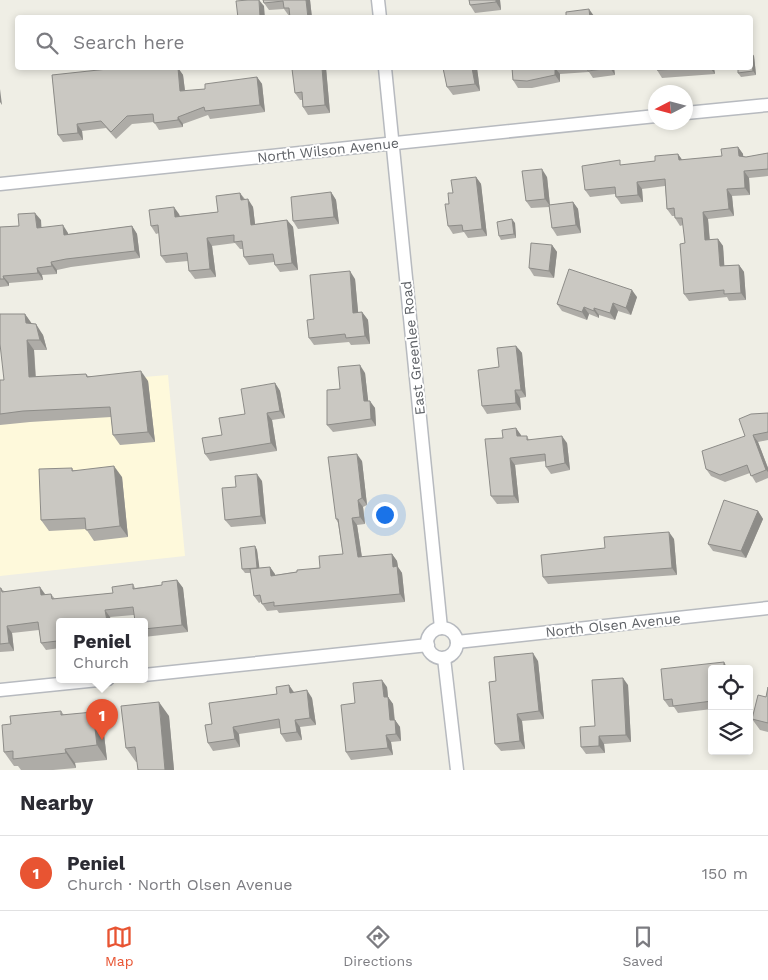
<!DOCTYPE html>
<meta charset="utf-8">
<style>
body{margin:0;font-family:"Work Sans",sans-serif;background:#f2f2f3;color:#2b2b33}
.controls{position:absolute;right:15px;bottom:15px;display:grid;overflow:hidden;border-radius:5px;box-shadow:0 2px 8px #0003}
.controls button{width:45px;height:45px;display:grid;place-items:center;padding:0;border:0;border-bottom:1px solid #e1e1e2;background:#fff;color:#2b2b33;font:25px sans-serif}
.compass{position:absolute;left:648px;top:85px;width:45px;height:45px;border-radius:50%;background:#fff;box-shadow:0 2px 8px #0003;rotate:264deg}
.you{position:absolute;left:384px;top:514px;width:18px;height:18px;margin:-12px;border:4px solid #fff;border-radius:50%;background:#1a73e8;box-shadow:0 0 0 8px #1a73e833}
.badge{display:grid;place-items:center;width:32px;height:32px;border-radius:50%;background:#e85432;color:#fff;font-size:16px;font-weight:700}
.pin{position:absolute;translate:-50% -41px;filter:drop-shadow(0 1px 2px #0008)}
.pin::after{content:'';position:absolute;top:26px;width:18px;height:15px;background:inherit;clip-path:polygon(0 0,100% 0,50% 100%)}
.popup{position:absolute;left:56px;top:618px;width:92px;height:65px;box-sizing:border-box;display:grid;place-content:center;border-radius:5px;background:#fff;filter:drop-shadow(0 1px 4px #0005);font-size:16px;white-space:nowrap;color:#7c7c81}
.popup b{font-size:19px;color:#2b2b33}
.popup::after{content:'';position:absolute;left:50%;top:100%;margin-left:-10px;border:10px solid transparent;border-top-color:#fff}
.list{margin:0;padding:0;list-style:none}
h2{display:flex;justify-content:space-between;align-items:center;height:65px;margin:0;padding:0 20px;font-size:21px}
h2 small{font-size:16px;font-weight:400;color:#7c7c81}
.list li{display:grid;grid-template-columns:32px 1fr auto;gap:15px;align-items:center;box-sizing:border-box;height:75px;padding:0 20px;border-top:1px solid #e1e1e2}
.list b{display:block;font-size:19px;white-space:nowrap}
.list p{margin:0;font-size:16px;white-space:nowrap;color:#7c7c81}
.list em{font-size:16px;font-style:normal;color:#7c7c81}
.icon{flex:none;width:28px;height:28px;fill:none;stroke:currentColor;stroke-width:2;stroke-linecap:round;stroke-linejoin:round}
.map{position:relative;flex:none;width:768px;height:770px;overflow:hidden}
.search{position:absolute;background:#fff;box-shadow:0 2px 8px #0003;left:15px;right:15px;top:15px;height:55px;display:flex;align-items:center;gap:12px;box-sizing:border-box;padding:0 18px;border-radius:5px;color:#7c7c81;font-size:19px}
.sheet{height:140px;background:#fff}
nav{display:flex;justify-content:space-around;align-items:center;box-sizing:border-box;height:70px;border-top:1px solid #e1e1e2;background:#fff;font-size:14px;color:#7c7c81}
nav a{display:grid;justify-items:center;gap:2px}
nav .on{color:#e85432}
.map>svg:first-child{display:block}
.commercial{fill:#fef9db}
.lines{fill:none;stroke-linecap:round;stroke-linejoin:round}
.street-casing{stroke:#b7babf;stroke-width:15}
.street{stroke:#fff;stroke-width:12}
.wall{fill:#aeaca7}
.shaded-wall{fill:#8d8c88}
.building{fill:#cac8c2;stroke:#8d8c88}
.labels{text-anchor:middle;stroke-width:4;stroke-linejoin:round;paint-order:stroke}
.street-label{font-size:14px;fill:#5d6065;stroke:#fff}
</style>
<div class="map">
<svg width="768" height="770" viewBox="0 0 768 770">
<rect width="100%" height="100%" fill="#efeee5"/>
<path class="commercial" d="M168,375L185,556L0,576V389Z"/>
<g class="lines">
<defs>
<g id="street">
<path d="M378,0L380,18"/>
<path d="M385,68L441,628"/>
<path d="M686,113L768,105"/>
<path d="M0,184L656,116"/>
<circle cx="442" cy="643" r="15"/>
<path d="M457,642L768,608"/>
<path d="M444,658L457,770"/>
<path d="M144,675L428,645"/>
<path d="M0,690L108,679"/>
</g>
</defs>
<use href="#street" class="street-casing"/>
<use href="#street" class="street"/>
</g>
<g class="wall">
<path d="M263,0H310L312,18L289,16L284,9L269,10L264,3Z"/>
<path d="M469,0H500L501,10L475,13L470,5Z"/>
<path d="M751,52L754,56L756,75L741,77L738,73Z"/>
<path d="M178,68L183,75L185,91L205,89L257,77L262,84L265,112L210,119L208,115L183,124V127L159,130L154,122L132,124L116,139L106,128L82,131L83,140L63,142L58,135L52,75Z"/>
<path d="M300,68H326L330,113L308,115L303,107L302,100H300L295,93Z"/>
<path d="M443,68H477L480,91L453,95L447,87Z"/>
<path d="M512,68H614L615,75L593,78L589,72L560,74V82L532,88H518L513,80Z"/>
<path d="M657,68H714L715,74L662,78L657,70Z"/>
<path d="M738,147L743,154V156L746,157L768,153V176L749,178L750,195L732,196L734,216L708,219L710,240L718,239L723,246L724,266L739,265L744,272L746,300L729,301L727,297L689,301L684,294L685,243L683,225L680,226L675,218V216H672L667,209L665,186L642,189L643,202L621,204L616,197L615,194L590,197L585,190L623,165L655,161L678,154L682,160L722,156Z"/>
<path d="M476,177L481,184L487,236L468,238L464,232L453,234L448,226L449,204L453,193Z"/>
<path d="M547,177L550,205L573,202L578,209L581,233L557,236L552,228L549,207L531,208L526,201Z"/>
<path d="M331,192L336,200L339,224L298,229L293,221Z"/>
<path d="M240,193L245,199L253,207L255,224L287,220L293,227L298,270L280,272L275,265L274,262L249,265L244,257L243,249H240L235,243L212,246L216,277L195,279L189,271L188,261L166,263L161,256L159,233L156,234L151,226L179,214L180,216L218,212Z"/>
<path d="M41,220V227L68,233V234L132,226L137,234L140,258L71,267L57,270V274L42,275L43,280L9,283V286L0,287V227L19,226Z"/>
<path d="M515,223L516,238L501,240L499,236Z"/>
<path d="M552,245L557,252L554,278L534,276L529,268Z"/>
<path d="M355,279L358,313L362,312L368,320L370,344L351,345L349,342L314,345L309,338L314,319Z"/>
<path d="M637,297L631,315L618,311L615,320L599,315V318L589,314L587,320L562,311L557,304Z"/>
<path d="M25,314L32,324L43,335L47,350H34L36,377L86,374L88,376L148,381L155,442L120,445L113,435L111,417L30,422L0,425V380H4Z"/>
<path d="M516,346L522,353L526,397L520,398L521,410L487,414L482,406L499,367Z"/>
<path d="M365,373L368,401L375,408L376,426L333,432L327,425L340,389Z"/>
<path d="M275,383L280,391L285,418L272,420L277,451L210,461L205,454L222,435L245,414Z"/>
<path d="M768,413V440L758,442L768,468V478L756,483L750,473L725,482L711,476L706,469L745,436Z"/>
<path d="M516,428L521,436H527L529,440L567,443L570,470L551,474L546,467V461L515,465L519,503L497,504L491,496L503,438Z"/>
<path d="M362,461L367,505L363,507L365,524L357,525L362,557L392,554L397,561L398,567L402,573L405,602L279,613L277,610L267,611L261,602L259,603L254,596L251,573H245L242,569L255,546L257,550L259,568L270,567L275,575L320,568L343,554L338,523L336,519Z"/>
<path d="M72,468L73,470L122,477L128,537L94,541L86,529L49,531L41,520Z"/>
<path d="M262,481L266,524L231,527L225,520Z"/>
<path d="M758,511L763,519L746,558L713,551L708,544Z"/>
<path d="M674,539L677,575L548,584L543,577L605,548Z"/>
<path d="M177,580L183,588L188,632L144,637V621L134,615L110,617L111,621H60V648L46,650L41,643L39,630L12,633L14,651L0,652V588L4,591L45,594H51L55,599L113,593L133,584L135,588L162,585Z"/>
<path d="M538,661L544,719L522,721L525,749L501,751L495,744Z"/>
<path d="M712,669V709L678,713L674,707H669L664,700Z"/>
<path d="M289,685L294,692L312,698L316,725L300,727L302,740L286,742L281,734L280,728L239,734L240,747L213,751L208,743L212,724L277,694Z"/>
<path d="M628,685L631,742L604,744L605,753L586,754L581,747L595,726Z"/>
<path d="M387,687L388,697L393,704L395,720L400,727L401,741L391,742L393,755L351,760L346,752L355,703Z"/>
<path d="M768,687V732L760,730L752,719L766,697Z"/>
<path d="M61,711L64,715L93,712L103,726L107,760L75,763L76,768L53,770H21L18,766H14L4,752L11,724Z"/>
<path d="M169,716L174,770H138L137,762H136L126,748Z"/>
</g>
<g class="shaded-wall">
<path d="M259,0L264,6L265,18H260Z"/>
<path d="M306,0H310L312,18H308Z"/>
<path d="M496,0H500L501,10L496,2Z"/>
<path d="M589,9L594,16V18H590Z"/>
<path d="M751,52L754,56L756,75L753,71Z"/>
<path d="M178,68L183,75L186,99L180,91Z"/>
<path d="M322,68H326L330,113L325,105Z"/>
<path d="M472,68H477L480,91L475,84Z"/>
<path d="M555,68L560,74V82L555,75Z"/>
<path d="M610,68H614L615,75Z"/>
<path d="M710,68H714L715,74Z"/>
<path d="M257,77L262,84L265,112L260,105Z"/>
<path d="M0,89L2,105L0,102Z"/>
<path d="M178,117L183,124V127L178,120Z"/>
<path d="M77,124L82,131L83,140L78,133Z"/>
<path d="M738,147L743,154L744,163L739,156Z"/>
<path d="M678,154L683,161L679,160Z"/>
<path d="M542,169L547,177L550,206L545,199Z"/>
<path d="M744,171L749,178L750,195L745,188Z"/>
<path d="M476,177L481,184L487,236L482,229Z"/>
<path d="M637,182L642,189L643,202L638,195Z"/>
<path d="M727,189L732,196L734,216L729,209Z"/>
<path d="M331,192L336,200L339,224L334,217Z"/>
<path d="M240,193L245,201L241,200Z"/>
<path d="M248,199L253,207L256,232L251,225Z"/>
<path d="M573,202L578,209L581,233L576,225Z"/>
<path d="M174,207L179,214L181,224L175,217Z"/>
<path d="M703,212L708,219L710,247L705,240Z"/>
<path d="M35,213L41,220L42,235L37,228Z"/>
<path d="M512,219L515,223L516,238L514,234Z"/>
<path d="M287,220L293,227L298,270L292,263Z"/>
<path d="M63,225L68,233L69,242L64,235Z"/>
<path d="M132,226L137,234L140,258L135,251Z"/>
<path d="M207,238L212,246L216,277L210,269Z"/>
<path d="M718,239L723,246L725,274L720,266Z"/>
<path d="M552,245L557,252L554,278L549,271Z"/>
<path d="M51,262L57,270V274L52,266Z"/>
<path d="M739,265L744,272L746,300L741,293Z"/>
<path d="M37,268L42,275L43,280L38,273Z"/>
<path d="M350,271L355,279L359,321L353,313Z"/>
<path d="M3,276L9,283V286L4,279Z"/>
<path d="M632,290L637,297L631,315L626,308Z"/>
<path d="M613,303L618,311L615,320L610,313Z"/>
<path d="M584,307L589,314L587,320L582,312Z"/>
<path d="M594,308L599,315V318L594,311Z"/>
<path d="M362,312L368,320L370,344L365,336Z"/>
<path d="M25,314L32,324L26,323Z"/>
<path d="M36,324L43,335L47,350L40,340Z"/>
<path d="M27,340L34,350L36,388L29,377Z"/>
<path d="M516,346L522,353L526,397L521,390Z"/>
<path d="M360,365L365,373L369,408L364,401Z"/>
<path d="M141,371L148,381L155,442L148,432Z"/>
<path d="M275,383L280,391L285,418L280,411Z"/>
<path d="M515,390L520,398L521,410L516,403Z"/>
<path d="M370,401L375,408L376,426L371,419Z"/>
<path d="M267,413L272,420L277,451L271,443Z"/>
<path d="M516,428L521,435L522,443L517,436Z"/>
<path d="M753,435L758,442L768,468V472L766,470Z"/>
<path d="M562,436L567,443L570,470L565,463Z"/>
<path d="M357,454L362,461L367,505L362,498Z"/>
<path d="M510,458L515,465L519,503L514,496Z"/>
<path d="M114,466L122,477L128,537L120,526Z"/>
<path d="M257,474L262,481L266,524L261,516Z"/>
<path d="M358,500L363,507L365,524L360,517Z"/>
<path d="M758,511L763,519L746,558L741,551Z"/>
<path d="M352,518L357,525L363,565L358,557Z"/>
<path d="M669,532L674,539L677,575L672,568Z"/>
<path d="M255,546L257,550L260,572L257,568Z"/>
<path d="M392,554L397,561L398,567L402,573L405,602L400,594L393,567Z"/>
<path d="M270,567L275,574L276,583L271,576Z"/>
<path d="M177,580L183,588L188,632L182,625Z"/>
<path d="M40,587L45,594L46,602L41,595Z"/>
<path d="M105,610L110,617L111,621H107Z"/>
<path d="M7,626L12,633L14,651L9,643Z"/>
<path d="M533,653L538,661L544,719L539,711Z"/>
<path d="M724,662L728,669H724Z"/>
<path d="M623,678L628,685L631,742L626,735Z"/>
<path d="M382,680L387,687L388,697L393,704L395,728L390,720L384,697Z"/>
<path d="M289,685L294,693H290Z"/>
<path d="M307,690L312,698L316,725L310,718Z"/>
<path d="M159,702L169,716L174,770H165Z"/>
<path d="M93,712L103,726L107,760L97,745Z"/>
<path d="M517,714L522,721L525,749L520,741Z"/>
<path d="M295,720L300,727L302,740L297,732Z"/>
<path d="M395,720L400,727L401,741L396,734Z"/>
<path d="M233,727L239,734L240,747L235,739Z"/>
<path d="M386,735L391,742L393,755L388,748Z"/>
<path d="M599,736L604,744L605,753L599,746Z"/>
<path d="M65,749L75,763L76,768L66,753Z"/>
</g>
<g class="building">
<path d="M248,0H259L260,18H238L236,1Z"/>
<path d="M263,0H306L308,18H290L289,8H284L283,1L264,3Z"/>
<path d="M469,0H496V2L470,5Z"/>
<path d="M589,9L590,18H566V12Z"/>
<path d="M750,52H751L753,71L738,73V68H750Z"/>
<path d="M117,68H178L180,91L205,89V84L257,77L260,105L205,111L204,107L178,117V120L154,123L153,114L127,116L111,132L101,121L77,124L78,133L58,135L52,75Z"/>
<path d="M300,68H322L325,105L303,107L302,92L295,93L292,69Z"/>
<path d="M443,68H472L475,84L447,87Z"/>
<path d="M512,68H555V75L527,81L513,80Z"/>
<path d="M587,68H610L588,71Z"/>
<path d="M657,68H701L657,70Z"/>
<path d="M738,147L739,156L746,157L768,153V169L744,171L745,188L727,189L729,209L703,212L705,240L718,239L720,266L739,265L741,293L724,294V290L684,294L680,244L685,243L682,218H675L674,208L667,209L665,179L637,182L638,195L616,197L615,187L585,190L582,166L620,160V165L655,161V156L678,154L679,160L722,156L721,149Z"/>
<path d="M542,169L545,199L526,201L522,171Z"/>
<path d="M476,177L482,229L463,231L462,225L448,226L445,204H449L448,193H453L451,180Z"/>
<path d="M331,192L334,217L293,221L291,197Z"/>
<path d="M240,193L241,200L248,199L251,225L287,220L292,263L275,265L273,254L244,257L242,241L234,242V235L207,238L210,269L189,271L187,253L161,256L158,225L151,226L149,210L174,207L175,217L218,212L216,196Z"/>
<path d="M573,202L576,225L552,228L549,205Z"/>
<path d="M35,213L37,228L63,225L64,235L132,226L135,251L66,259L51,262L52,266L37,268L38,273L3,276L4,279H0V227L19,226L18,214Z"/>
<path d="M512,219L514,234L499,236L497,222Z"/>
<path d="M531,243L552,245L549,271L529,268Z"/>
<path d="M569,269L632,290L626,308L613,303L610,313L594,308V311L584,307L582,312L557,304Z"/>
<path d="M350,271L353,313L362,312L365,336L346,338L345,334L309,338L307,320L314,319L310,275Z"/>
<path d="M0,314H25L26,323L36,324L40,340H27L29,377L86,374L87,377L141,371L148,432L113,435L110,407L23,411L0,414V380H4L0,344Z"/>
<path d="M516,346L521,390H515L516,403L482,406L478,370L499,367L497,348Z"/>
<path d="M360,365L364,401H370L371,419L327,425V390L340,389L338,367Z"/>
<path d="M275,383L280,411L267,413L271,443L205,454L202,438L222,435L219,418L245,414L241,389Z"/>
<path d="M768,413V432L753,435L766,470L751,476L747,465L720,475L706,469L702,451L745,436L739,419L751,414Z"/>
<path d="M516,428L517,436H527V440L562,436L565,463L546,467L545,454L510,458L514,496H491L485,439L503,438L502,430Z"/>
<path d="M357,454L362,498L358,500L360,517L352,518L358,557L392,554L393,567L397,566L400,594L274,606V602L262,604L260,595L254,596L250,569L270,567L271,576L297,572V570L320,568L319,556L343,554L338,519H336L328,457Z"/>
<path d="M114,466L120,526L86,530L85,518L41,520L39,469L72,468V471Z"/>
<path d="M257,474L261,516L225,520L222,488L236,487L235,476Z"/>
<path d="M724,500L758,511L741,551L708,544Z"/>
<path d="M669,532L672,568L543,577L541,555L605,548L604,537Z"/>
<path d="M255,546L257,568L242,569L240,548Z"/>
<path d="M177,580L182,625L144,629V621H135L133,607L105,610L107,621H60V636H57V641L41,643L38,622L7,626L9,643L0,644V588H1L2,592L40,587L41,595L51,594L52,599L113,593L112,587L133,584V589L162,585V582Z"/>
<path d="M533,653L539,711L517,714L520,741L495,744L489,682L496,681L494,657Z"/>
<path d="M724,662V669H712V701L673,706L672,699L664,700L661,669Z"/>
<path d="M623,678L626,735L599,736V746L581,747L580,727L595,726L592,680Z"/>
<path d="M382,680L384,697H388L390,720H395L396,734L386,735L388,748L346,752L341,705L355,703L353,683Z"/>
<path d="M289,685L290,693L307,690L310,718L295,720L297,732L281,734L279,719L233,727L235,739L208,743L205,725L212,724L209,703L277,694L276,687Z"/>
<path d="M768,687V723L752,719L758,695L766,697Z"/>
<path d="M159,702L165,770H138L135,747L126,748L121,706Z"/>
<path d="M61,711V715L93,712L97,745L65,749L66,753L13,759V751L4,752L2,725L11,724L10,716Z"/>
</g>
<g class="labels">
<g class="street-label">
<text transform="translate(328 150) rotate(-6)" y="5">North Wilson Avenue</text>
<text transform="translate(413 348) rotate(-96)" y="5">East Greenlee Road</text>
<text transform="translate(613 625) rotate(-6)" y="5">North Olsen Avenue</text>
</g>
</g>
</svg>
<div class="controls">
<button><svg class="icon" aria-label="locate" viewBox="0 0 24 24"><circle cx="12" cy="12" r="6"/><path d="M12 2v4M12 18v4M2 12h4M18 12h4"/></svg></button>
<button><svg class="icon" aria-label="layers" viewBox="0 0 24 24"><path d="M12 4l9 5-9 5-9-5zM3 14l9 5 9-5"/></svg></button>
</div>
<svg class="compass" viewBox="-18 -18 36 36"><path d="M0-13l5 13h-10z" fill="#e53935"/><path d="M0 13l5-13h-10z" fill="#7c7c81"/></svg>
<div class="you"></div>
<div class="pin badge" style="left:102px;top:740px">1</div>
<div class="popup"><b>Peniel</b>Church</div>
<div class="search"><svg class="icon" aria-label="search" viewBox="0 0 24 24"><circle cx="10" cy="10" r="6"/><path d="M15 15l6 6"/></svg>Search here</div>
</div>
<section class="sheet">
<h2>Nearby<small></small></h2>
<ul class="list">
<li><span class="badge">1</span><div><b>Peniel</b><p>Church · North Olsen Avenue</p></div><em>150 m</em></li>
</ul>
</section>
<nav>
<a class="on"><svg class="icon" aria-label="map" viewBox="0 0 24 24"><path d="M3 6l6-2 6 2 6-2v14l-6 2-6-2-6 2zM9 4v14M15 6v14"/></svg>Map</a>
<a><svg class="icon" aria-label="directions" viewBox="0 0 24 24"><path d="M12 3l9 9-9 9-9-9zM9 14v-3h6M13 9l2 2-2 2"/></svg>Directions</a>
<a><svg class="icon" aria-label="saved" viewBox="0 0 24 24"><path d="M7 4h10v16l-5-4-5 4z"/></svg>Saved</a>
</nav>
